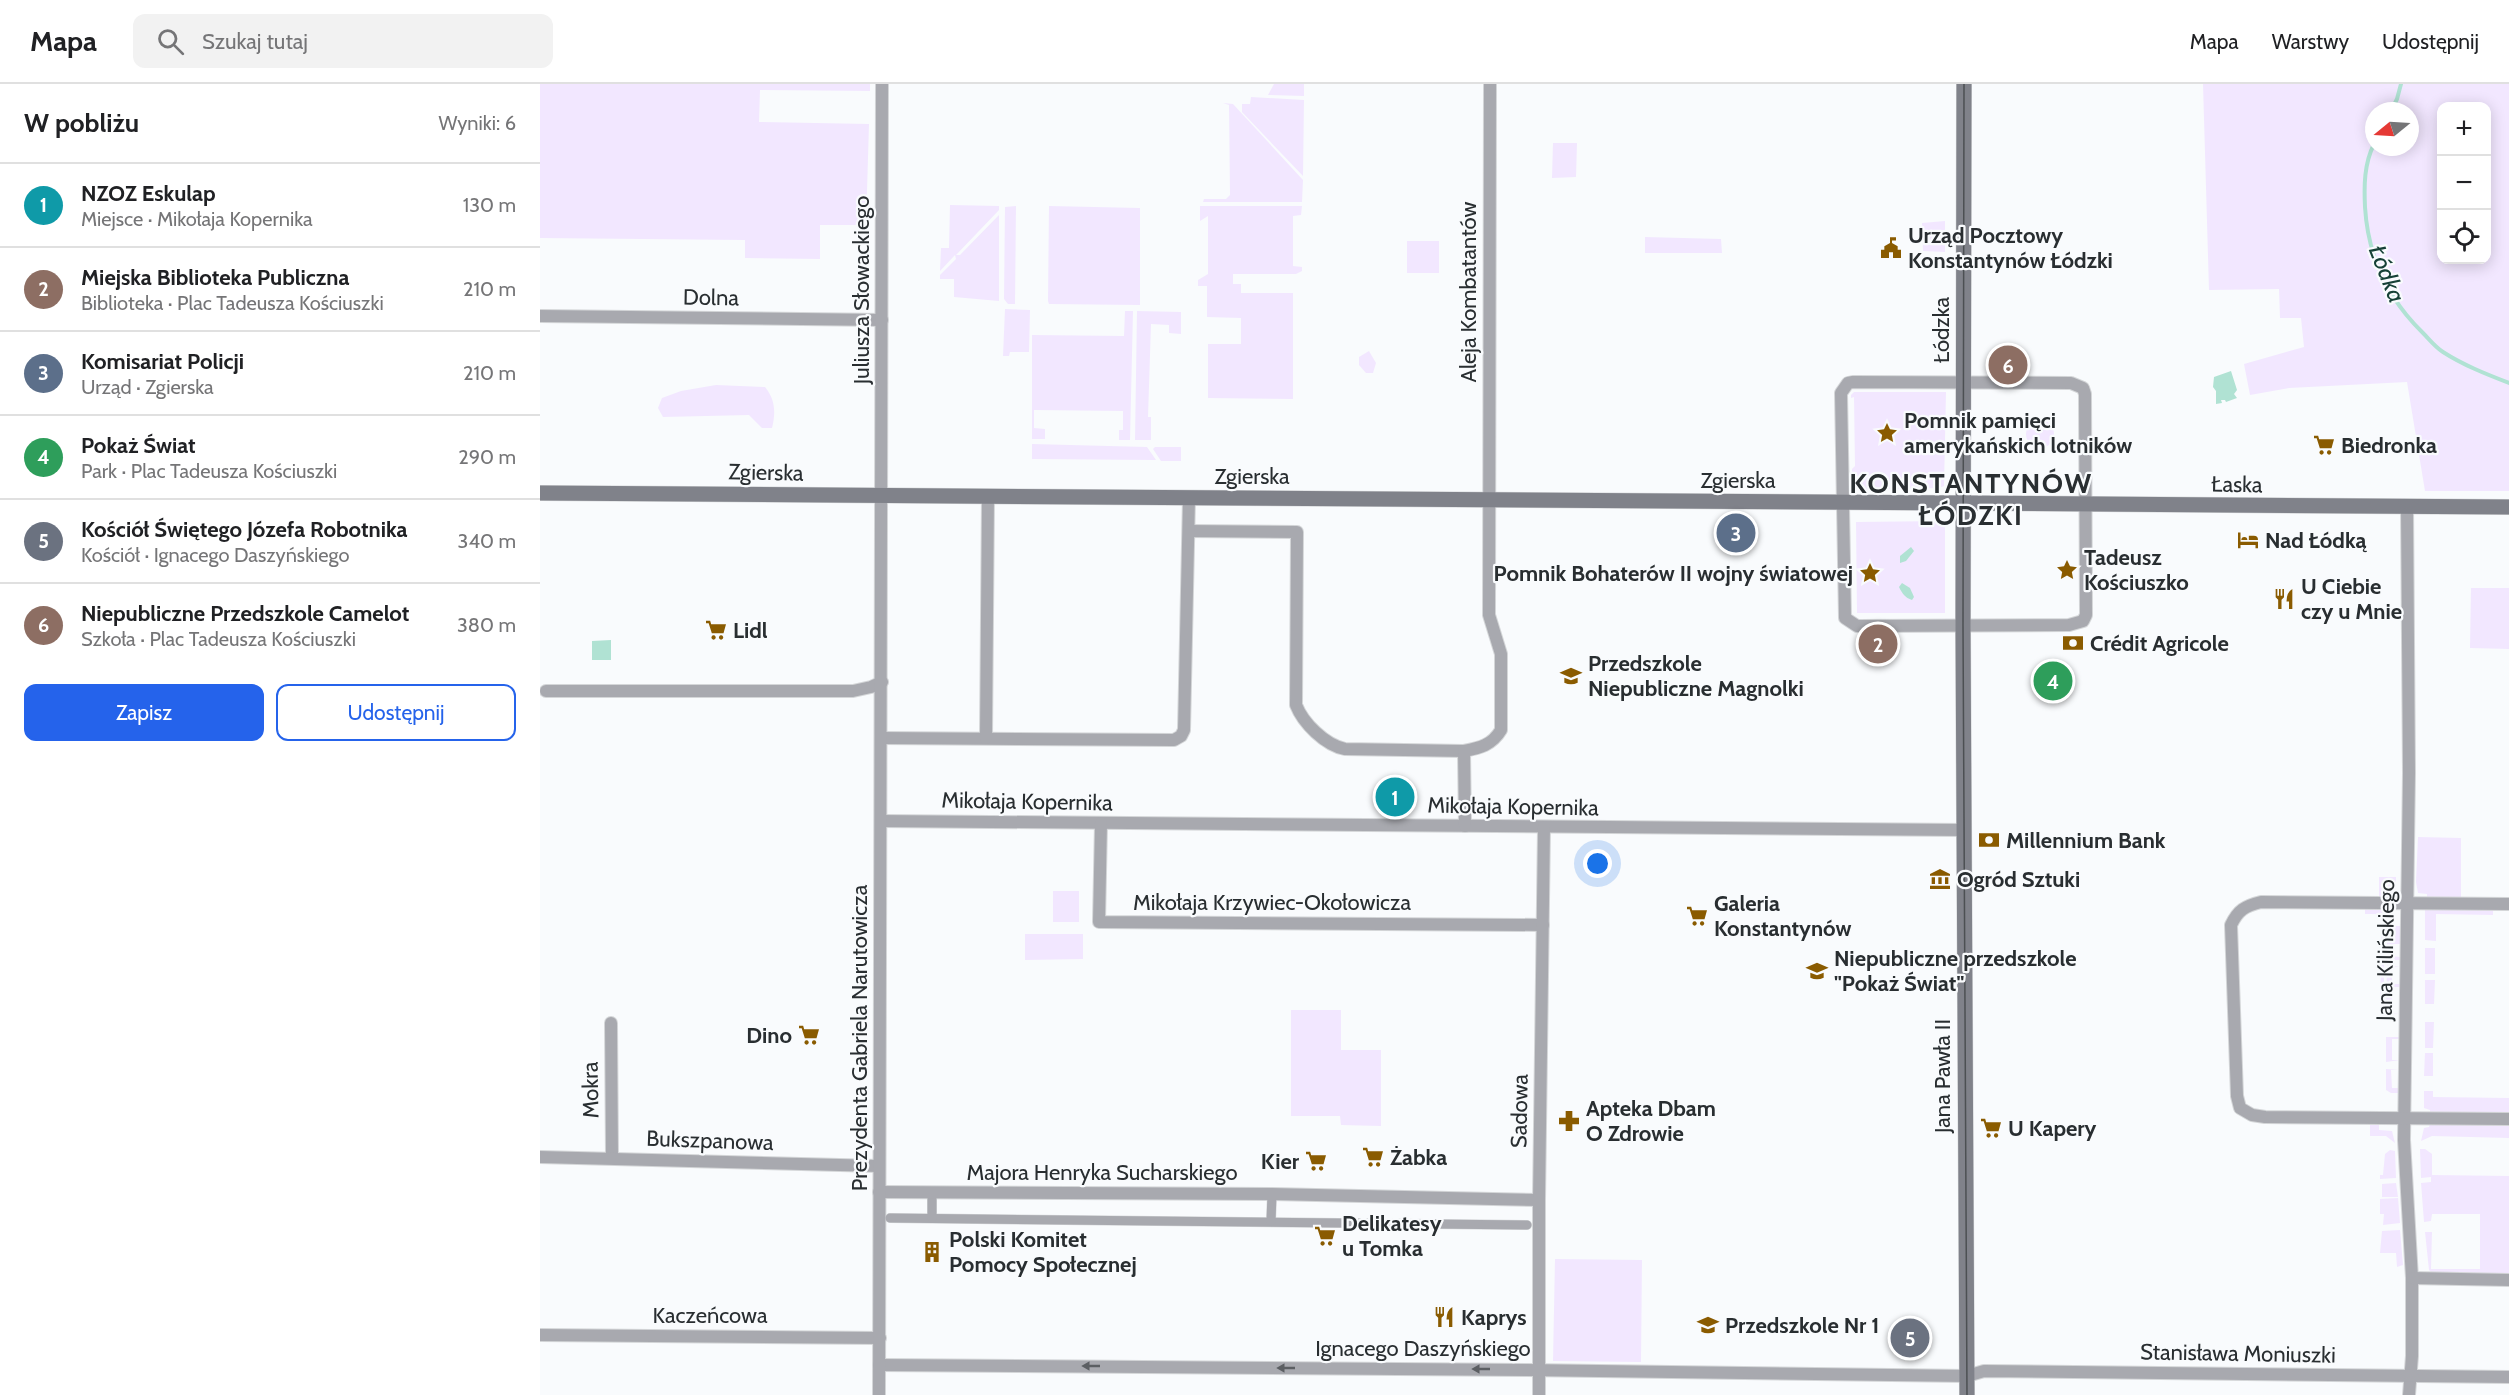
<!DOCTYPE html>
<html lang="pl">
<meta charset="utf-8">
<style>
body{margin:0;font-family:Cabin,sans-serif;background:#f2f2f2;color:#202124}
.controls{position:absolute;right:18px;top:18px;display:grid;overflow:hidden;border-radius:12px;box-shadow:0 3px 15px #0003}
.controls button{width:54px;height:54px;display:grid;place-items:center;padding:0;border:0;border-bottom:2px solid #e0e0e0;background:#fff;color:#202124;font:30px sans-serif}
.compass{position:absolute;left:1825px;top:18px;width:54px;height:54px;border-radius:50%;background:#fff;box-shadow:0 3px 15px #0003;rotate:252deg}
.you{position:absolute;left:1058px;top:780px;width:21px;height:21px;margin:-15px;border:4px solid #fff;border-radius:50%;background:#1a73e8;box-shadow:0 0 0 9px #1a73e833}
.badge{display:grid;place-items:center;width:39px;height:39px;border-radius:50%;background:#2563eb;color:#fff;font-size:20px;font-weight:700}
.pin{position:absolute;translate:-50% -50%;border:3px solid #fff;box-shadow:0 2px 6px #0006}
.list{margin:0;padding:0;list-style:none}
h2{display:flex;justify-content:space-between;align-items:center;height:78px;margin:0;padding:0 24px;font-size:26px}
h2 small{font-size:20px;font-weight:400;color:#757577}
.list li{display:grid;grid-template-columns:39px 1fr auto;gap:18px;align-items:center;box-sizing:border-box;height:84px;padding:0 24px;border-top:2px solid #e0e0e0}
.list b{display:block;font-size:22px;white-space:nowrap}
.list p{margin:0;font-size:20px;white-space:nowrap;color:#757577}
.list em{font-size:20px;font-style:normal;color:#757577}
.actions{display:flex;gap:12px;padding:18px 24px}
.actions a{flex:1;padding:14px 0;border:2px solid #2563eb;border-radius:12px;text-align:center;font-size:21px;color:#2563eb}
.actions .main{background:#2563eb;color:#fff}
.icon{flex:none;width:33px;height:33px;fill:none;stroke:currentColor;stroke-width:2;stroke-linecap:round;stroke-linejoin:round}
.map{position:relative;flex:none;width:1969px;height:1311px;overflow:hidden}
header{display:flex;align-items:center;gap:36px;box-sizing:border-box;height:84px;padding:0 30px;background:#fff;border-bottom:2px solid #e0e0e0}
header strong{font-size:28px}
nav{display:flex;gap:33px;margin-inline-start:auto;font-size:21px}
.search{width:420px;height:54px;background:#f2f2f2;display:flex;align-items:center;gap:15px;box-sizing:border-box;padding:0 21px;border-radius:12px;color:#757577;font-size:22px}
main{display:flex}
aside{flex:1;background:#fff}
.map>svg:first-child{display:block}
.green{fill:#f2e7ff;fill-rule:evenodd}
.water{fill:#b0e2d3}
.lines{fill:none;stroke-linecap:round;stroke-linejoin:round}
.stream{stroke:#b0e2d3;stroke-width:4}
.pedestrian-casing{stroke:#d4d6d8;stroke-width:10}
.minor-casing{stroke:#d4d6d8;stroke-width:14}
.secondary-casing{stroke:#d4d6d8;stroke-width:16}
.pedestrian{stroke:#a8a9af;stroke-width:9}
.minor{stroke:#a8a9af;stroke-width:12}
.secondary{stroke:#80828a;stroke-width:15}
.tram{stroke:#4c5053;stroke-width:1.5}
.oneway{fill:#5c5f63}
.labels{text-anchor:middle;stroke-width:4.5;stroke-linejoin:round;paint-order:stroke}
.poi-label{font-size:22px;font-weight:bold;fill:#292e31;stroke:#f9fbfd;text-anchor:start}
.street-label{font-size:22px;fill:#292e31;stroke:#f9fbfd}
.water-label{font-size:24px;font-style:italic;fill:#164136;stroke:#f9fbfd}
.district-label{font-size:28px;font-weight:bold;letter-spacing:1.5px;fill:#292e31;stroke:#f9fbfd}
</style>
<header>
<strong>Mapa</strong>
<div class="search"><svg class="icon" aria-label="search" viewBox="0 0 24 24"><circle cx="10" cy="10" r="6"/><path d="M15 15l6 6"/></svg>Szukaj tutaj</div>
<nav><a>Mapa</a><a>Warstwy</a><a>Udostępnij</a></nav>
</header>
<main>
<aside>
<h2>W pobliżu<small>Wyniki: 6</small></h2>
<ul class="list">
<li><span class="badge" style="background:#0f9aa8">1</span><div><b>NZOZ Eskulap</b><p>Miejsce · Mikołaja Kopernika</p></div><em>130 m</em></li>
<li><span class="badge" style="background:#8d6e63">2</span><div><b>Miejska Biblioteka Publiczna</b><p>Biblioteka · Plac Tadeusza Kościuszki</p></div><em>210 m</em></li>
<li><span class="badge" style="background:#5c6f8a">3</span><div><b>Komisariat Policji</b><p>Urząd · Zgierska</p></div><em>210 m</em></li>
<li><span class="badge" style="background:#2e9e5b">4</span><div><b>Pokaż Świat</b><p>Park · Plac Tadeusza Kościuszki</p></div><em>290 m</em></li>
<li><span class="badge" style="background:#6b7280">5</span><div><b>Kościół Świętego Józefa Robotnika</b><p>Kościół · Ignacego Daszyńskiego</p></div><em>340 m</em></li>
<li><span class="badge" style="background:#8d6e63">6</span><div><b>Niepubliczne Przedszkole Camelot</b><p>Szkoła · Plac Tadeusza Kościuszki</p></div><em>380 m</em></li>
</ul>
<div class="actions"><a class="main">Zapisz</a><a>Udostępnij</a></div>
</aside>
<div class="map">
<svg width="1969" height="1311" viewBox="0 0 1969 1311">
<rect width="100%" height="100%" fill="#f9fbfd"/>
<g class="green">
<path d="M0,0H330V7L220,6L219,38L329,40L326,141H280V175L205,174V156L0,154Z"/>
<path d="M734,0H764V12L728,11Z"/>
<path d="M1663,0H1969V407H1885L1867,298L1749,304L1710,311L1704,280L1764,263L1761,234H1740L1739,205L1669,206ZM1946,22V176H1902V22ZM1834,27H1870V63H1834Z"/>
<path d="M711,13L764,16L763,92L702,28V20H710Z"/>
<path d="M683,19L693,20L763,96L762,118H663L664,115H686L690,111L689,21Z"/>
<path d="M1013,59H1037L1036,93L1012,94Z"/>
<path d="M410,121L459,122V126L416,171H420L459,131V217L414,213V195H400V191L416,175L415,171L400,187L401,164H409Z"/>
<path d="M476,122L475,220H468L464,215L465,123Z"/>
<path d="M509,122L600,124V221L509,220L508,217Z"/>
<path d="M660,122H762L761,131L753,132V182L762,183V187L756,190H693V200H701V209H753V315L668,314V260H701V234L667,233V202H658V196L668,190V132L660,137Z"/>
<path d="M1405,137V168L1383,167L1382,139Z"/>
<path d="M1105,153L1181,155L1182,169H1105Z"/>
<rect x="867" y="157" width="32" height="32"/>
<path d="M465,225L490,226L489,268H470L469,272H463Z"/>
<path d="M585,227H593L590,356H579V346H583V327L494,326V344L505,345V355H492V251L584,252Z"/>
<path d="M597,227L641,228V250L629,249V241L611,240L608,333H611V356H595Z"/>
<path d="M829,267L836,279L833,289H826L819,281V273Z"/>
<path d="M176,301L225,303C235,315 236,328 232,344H222L209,331L123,333L118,324L122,314L141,307Z"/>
<path d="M1314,308H1406L1404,402L1399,404L1312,406V385L1315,382L1314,313L1311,314V311Z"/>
<circle cx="1500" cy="350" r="14"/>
<path d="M492,360L607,363L616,376L492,375Z"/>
<path d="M615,363H641V377H621L613,365Z"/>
<path d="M1405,437V529H1317L1316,438Z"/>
<path d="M1931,504H1969V565L1930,564Z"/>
<path d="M1506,581H1519V613H1507Z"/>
<path d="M1878,753L1921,754V814H1887V810L1878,809L1876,798Z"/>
<path d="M1839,793H1856V802L1850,794L1842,803L1845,805L1850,799L1856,804L1855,808L1849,810L1848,813H1839Z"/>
<rect x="513" y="807" width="26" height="31"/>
<path d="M1825,824H1846L1844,876H1841L1842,830H1825Z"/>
<path d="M1885,824L1953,825V831L1896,830V857L1885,856Z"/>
<path d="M1850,842H1860V860H1853L1852,872L1860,873V876H1847V845Z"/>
<path d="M485,850H543V875L485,876Z"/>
<rect x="1885" y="864" width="10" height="26"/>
<path d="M1841,881H1844V919H1840Z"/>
<path d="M1847,881L1860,883H1852V900H1860V903H1852V929H1860L1846,930Z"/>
<path d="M1885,896H1895L1894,920H1885Z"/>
<path d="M751,926H801V966H841V1042L801,1041L800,1032H751Z"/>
<path d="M1885,938H1894L1893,964H1885Z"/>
<path d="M1846,953H1860L1859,955H1852V976H1860L1846,978Z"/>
<path d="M1885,969H1893V992H1884Z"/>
<path d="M1846,985L1859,986H1851L1852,1004H1859V1009H1851L1846,1006Z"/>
<path d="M1884,1007H1893V1013L1969,1014V1030L1890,1029V1026L1884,1024Z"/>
<path d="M1830,1037L1839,1038V1046L1852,1047L1855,1059L1846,1052H1830Z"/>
<path d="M1890,1039L1969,1041V1054L1892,1052L1881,1057L1884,1044L1889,1043Z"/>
<path d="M1880,1065H1885L1892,1070V1091L1969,1092V1192L1893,1190L1889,1186L1885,1148H1892L1891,1185H1940V1130H1892L1891,1137L1884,1138L1881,1099L1891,1098V1093L1881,1094Z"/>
<path d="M1850,1066L1855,1067L1856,1094L1840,1095V1091H1843L1845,1070Z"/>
<path d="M1856,1099L1858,1113H1842V1100Z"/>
<path d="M1858,1114L1860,1139L1843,1141L1844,1130H1840V1115Z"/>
<path d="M1860,1146L1863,1181L1857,1183L1856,1169H1840L1842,1147Z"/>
<path d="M1015,1175L1102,1176L1101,1278L1013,1277Z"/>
</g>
<g class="water">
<path d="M1691,287L1697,306L1694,310L1697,314L1686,318L1685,316H1681L1682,319L1676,320V307L1673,303L1674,293Z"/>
<path d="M1371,463L1374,467L1366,477L1360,479V472Z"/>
<path d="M1362,499L1370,504L1374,513L1372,516C1365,514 1362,509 1359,503Z"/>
<path d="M71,556V576H52V557Z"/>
</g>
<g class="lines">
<g class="stream">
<path d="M1851,27L1857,15L1861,0"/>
<path d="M1834,60C1824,80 1824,102 1825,123C1828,173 1847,214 1883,249C1889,255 1895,263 1903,268C1923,281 1946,290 1969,299"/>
</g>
<defs>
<g id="pedestrian">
<path d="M350,1134L987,1141"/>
<path d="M392,1134V1108"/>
<path d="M731,1137L732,1110"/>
</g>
<g id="minor">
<path d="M0,232L342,236"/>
<path d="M1313,298L1531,299L1543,304L1545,310L1546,531L1543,537L1529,541L1317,542L1305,534L1301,309L1308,299Z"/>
<path d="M1867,422L1869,689L1864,1056L1872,1194V1272L1869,1311"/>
<path d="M649,447L757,448L756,621C763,639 785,661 805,665L924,667"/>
<path d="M6,607H313L331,603L342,598"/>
<path d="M342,654L634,656L641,652L644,646L649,414"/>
<path d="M446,654L448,412"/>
<path d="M342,737L1424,746"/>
<path d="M561,739L559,838L1003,841"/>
<path d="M925,742L924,667C940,664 952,661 961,646V570L949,531L950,0"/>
<path d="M1969,820L1721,818C1705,822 1698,826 1691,841L1697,1012L1700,1024L1712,1031L1725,1033L1969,1035"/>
<path d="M71,939L72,1074"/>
<path d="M0,1073L339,1082"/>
<path d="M339,1108L732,1110L999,1116"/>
<path d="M1872,1194L1969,1196"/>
<path d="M0,1251L340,1254"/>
<path d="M339,1281L987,1286L1427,1292L1444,1287L1969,1293"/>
<path d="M339,1311L342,0"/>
<path d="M999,1311V1116L1004,743"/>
</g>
<g id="secondary">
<path d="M1424,0L1423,542L1427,1311"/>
<path d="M0,409L1969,423"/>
</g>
</defs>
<use href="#pedestrian" class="pedestrian-casing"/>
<use href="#minor" class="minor-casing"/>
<use href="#secondary" class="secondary-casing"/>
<use href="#pedestrian" class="pedestrian"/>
<use href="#minor" class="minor"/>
<use href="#secondary" class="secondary"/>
<path class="tram" d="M1424,0L1423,542L1427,1311"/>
</g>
<defs><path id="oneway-solid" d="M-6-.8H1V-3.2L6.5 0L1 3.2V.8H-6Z" transform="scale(1.5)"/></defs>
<g class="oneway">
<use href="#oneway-solid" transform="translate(551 1282) rotate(-180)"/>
<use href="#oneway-solid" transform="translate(746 1284) rotate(-180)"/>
<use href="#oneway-solid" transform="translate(941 1285) rotate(-180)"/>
</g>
<defs>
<symbol id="civic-bare" viewBox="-9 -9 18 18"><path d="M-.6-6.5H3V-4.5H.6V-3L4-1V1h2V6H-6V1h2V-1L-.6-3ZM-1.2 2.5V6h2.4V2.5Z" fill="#8a5b00" stroke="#f9fbfd" stroke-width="2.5" paint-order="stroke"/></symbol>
<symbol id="sight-bare" viewBox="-9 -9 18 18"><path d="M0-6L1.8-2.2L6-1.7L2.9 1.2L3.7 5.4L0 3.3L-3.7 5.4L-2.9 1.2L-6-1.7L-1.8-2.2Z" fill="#8a5b00" stroke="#f9fbfd" stroke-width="2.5" paint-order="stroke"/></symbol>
<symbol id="supermarket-bare" viewBox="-9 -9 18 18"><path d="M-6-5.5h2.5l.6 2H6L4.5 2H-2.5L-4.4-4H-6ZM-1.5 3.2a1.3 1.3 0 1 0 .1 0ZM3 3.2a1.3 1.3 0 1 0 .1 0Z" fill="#8a5b00" stroke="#f9fbfd" stroke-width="2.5" paint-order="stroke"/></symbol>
<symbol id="hotel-bare" viewBox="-9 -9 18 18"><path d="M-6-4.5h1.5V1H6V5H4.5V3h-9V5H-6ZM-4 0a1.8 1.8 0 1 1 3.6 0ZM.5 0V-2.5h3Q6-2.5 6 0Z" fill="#8a5b00" stroke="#f9fbfd" stroke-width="2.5" paint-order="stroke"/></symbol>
<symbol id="restaurant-bare" viewBox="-9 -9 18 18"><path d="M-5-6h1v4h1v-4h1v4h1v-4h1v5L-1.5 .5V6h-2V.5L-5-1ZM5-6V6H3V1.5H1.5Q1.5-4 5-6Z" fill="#8a5b00" stroke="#f9fbfd" stroke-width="2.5" paint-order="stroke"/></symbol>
<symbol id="bank-bare" viewBox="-9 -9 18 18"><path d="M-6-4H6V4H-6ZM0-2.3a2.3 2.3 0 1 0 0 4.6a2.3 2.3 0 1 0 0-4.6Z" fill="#8a5b00" stroke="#f9fbfd" stroke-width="2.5" paint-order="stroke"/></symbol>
<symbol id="school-bare" viewBox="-9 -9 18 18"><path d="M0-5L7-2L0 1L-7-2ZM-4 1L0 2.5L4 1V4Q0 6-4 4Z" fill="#8a5b00" stroke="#f9fbfd" stroke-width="2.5" paint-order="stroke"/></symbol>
<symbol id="museum-bare" viewBox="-9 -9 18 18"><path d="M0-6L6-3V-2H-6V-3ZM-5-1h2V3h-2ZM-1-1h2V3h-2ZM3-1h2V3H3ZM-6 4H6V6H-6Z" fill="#8a5b00" stroke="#f9fbfd" stroke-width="2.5" paint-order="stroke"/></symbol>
<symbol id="pharmacy-bare" viewBox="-9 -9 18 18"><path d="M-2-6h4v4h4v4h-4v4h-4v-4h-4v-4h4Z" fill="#8a5b00" stroke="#f9fbfd" stroke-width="2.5" paint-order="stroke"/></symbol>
<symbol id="building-bare" viewBox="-9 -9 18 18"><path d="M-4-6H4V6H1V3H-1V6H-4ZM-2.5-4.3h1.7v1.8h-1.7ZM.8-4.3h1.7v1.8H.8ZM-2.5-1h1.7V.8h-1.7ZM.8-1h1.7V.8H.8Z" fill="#8a5b00" stroke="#f9fbfd" stroke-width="2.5" paint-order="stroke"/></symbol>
</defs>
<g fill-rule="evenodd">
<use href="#civic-bare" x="1336" y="149" width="30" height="30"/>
<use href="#sight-bare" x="1332" y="334" width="30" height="30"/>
<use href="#supermarket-bare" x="1769" y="346" width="30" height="30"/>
<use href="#hotel-bare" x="1693" y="441" width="30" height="30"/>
<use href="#sight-bare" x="1512" y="471" width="30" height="30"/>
<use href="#sight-bare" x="1315" y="474" width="30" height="30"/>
<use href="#restaurant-bare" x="1729" y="500" width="30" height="30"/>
<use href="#supermarket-bare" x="161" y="531" width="30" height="30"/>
<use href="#bank-bare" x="1518" y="544" width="30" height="30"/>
<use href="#school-bare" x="1016" y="577" width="30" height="30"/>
<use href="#bank-bare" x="1434" y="741" width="30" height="30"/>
<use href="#museum-bare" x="1385" y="780" width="30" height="30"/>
<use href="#supermarket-bare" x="1142" y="817" width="30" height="30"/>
<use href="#school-bare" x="1262" y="872" width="30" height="30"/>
<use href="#supermarket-bare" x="254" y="936" width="30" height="30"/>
<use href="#pharmacy-bare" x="1014" y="1022" width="30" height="30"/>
<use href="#supermarket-bare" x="1436" y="1029" width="30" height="30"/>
<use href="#supermarket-bare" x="818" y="1058" width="30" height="30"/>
<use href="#supermarket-bare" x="761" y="1062" width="30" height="30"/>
<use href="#supermarket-bare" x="770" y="1137" width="30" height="30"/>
<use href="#building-bare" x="377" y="1153" width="30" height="30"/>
<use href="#restaurant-bare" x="889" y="1218" width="30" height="30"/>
<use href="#school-bare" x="1153" y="1226" width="30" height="30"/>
</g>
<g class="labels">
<g class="poi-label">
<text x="1368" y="159">Urząd Pocztowy<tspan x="1368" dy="25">Konstantynów Łódzki</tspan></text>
<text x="1364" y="344">Pomnik pamięci<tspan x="1364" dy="25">amerykańskich lotników</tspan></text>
<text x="1801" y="369">Biedronka</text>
<text x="1725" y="464">Nad Łódką</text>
<text x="1544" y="481">Tadeusz<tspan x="1544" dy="25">Kościuszko</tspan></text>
<text x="1313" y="497" text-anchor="end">Pomnik Bohaterów II wojny światowej</text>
<text x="1761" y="510">U Ciebie<tspan x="1761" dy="25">czy u Mnie</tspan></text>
<text x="193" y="554">Lidl</text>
<text x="1550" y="567">Crédit Agricole</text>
<text x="1048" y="587">Przedszkole<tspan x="1048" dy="25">Niepubliczne Magnolki</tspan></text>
<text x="1466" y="764">Millennium Bank</text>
<text x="1417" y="803">Ogród Sztuki</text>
<text x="1174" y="827">Galeria<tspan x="1174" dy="25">Konstantynów</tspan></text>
<text x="1294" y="882">Niepubliczne przedszkole<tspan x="1294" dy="25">"Pokaż Świat"</tspan></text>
<text x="252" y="959" text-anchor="end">Dino</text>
<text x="1046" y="1032">Apteka Dbam<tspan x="1046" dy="25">O Zdrowie</tspan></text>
<text x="1468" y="1052">U Kapery</text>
<text x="850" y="1081">Żabka</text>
<text x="759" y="1085" text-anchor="end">Kier</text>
<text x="802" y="1147">Delikatesy<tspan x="802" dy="25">u Tomka</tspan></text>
<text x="409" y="1163">Polski Komitet<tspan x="409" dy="25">Pomocy Społecznej</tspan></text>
<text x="921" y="1241">Kaprys</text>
<text x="1185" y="1249">Przedszkole Nr 1</text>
</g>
<g class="street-label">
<text transform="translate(321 206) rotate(-90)" y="8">Juliusza Słowackiego</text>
<text transform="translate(928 208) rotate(-90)" y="8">Aleja Kombatantów</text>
<text transform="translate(171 213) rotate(1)" y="8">Dolna</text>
<text transform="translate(1401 246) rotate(-90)" y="8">Łódzka</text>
<text transform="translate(226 388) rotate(1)" y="8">Zgierska</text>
<text x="712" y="400">Zgierska</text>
<text x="1198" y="404">Zgierska</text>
<text transform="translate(1697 400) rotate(1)" y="8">Łaska</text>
<text transform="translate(487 717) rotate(1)" y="8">Mikołaja Kopernika</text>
<text transform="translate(973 722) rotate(1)" y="8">Mikołaja Kopernika</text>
<text x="732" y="826">Mikołaja Krzywiec-Okołowicza</text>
<text transform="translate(1845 866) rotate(-89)" y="8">Jana Kilińskiego</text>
<text transform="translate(319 954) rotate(-90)" y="8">Prezydenta Gabriela Narutowicza</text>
<text transform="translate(1402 992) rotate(-90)" y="8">Jana Pawła II</text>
<text transform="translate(50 1006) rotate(-91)" y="8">Mokra</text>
<text transform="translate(979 1027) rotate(-89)" y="8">Sadowa</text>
<text transform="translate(170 1056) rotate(2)" y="8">Bukszpanowa</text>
<text x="562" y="1096">Majora Henryka Sucharskiego</text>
<text x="170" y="1239">Kaczeńcowa</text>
<text x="883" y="1272">Ignacego Daszyńskiego</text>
<text transform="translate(1698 1269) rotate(1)" y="8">Stanisława Moniuszki</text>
</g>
<g class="water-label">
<text transform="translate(1847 190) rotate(68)" y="8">Łódka</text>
</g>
<g class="district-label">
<text x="1431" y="409">KONSTANTYNÓW<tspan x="1431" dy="32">ŁÓDZKI</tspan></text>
</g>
</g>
</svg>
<div class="controls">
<button>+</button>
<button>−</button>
<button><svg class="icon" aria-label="locate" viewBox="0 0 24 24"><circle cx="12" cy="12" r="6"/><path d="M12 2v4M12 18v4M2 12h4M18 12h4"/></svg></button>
</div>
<svg class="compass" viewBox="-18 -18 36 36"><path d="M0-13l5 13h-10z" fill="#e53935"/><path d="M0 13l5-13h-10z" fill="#757577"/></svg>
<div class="you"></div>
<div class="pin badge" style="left:855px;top:713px;background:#0f9aa8">1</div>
<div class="pin badge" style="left:1338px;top:560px;background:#8d6e63">2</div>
<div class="pin badge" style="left:1196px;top:449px;background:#5c6f8a">3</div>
<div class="pin badge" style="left:1513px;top:597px;background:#2e9e5b">4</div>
<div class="pin badge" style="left:1370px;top:1254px;background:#6b7280">5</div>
<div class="pin badge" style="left:1468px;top:281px;background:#8d6e63">6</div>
</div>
</main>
